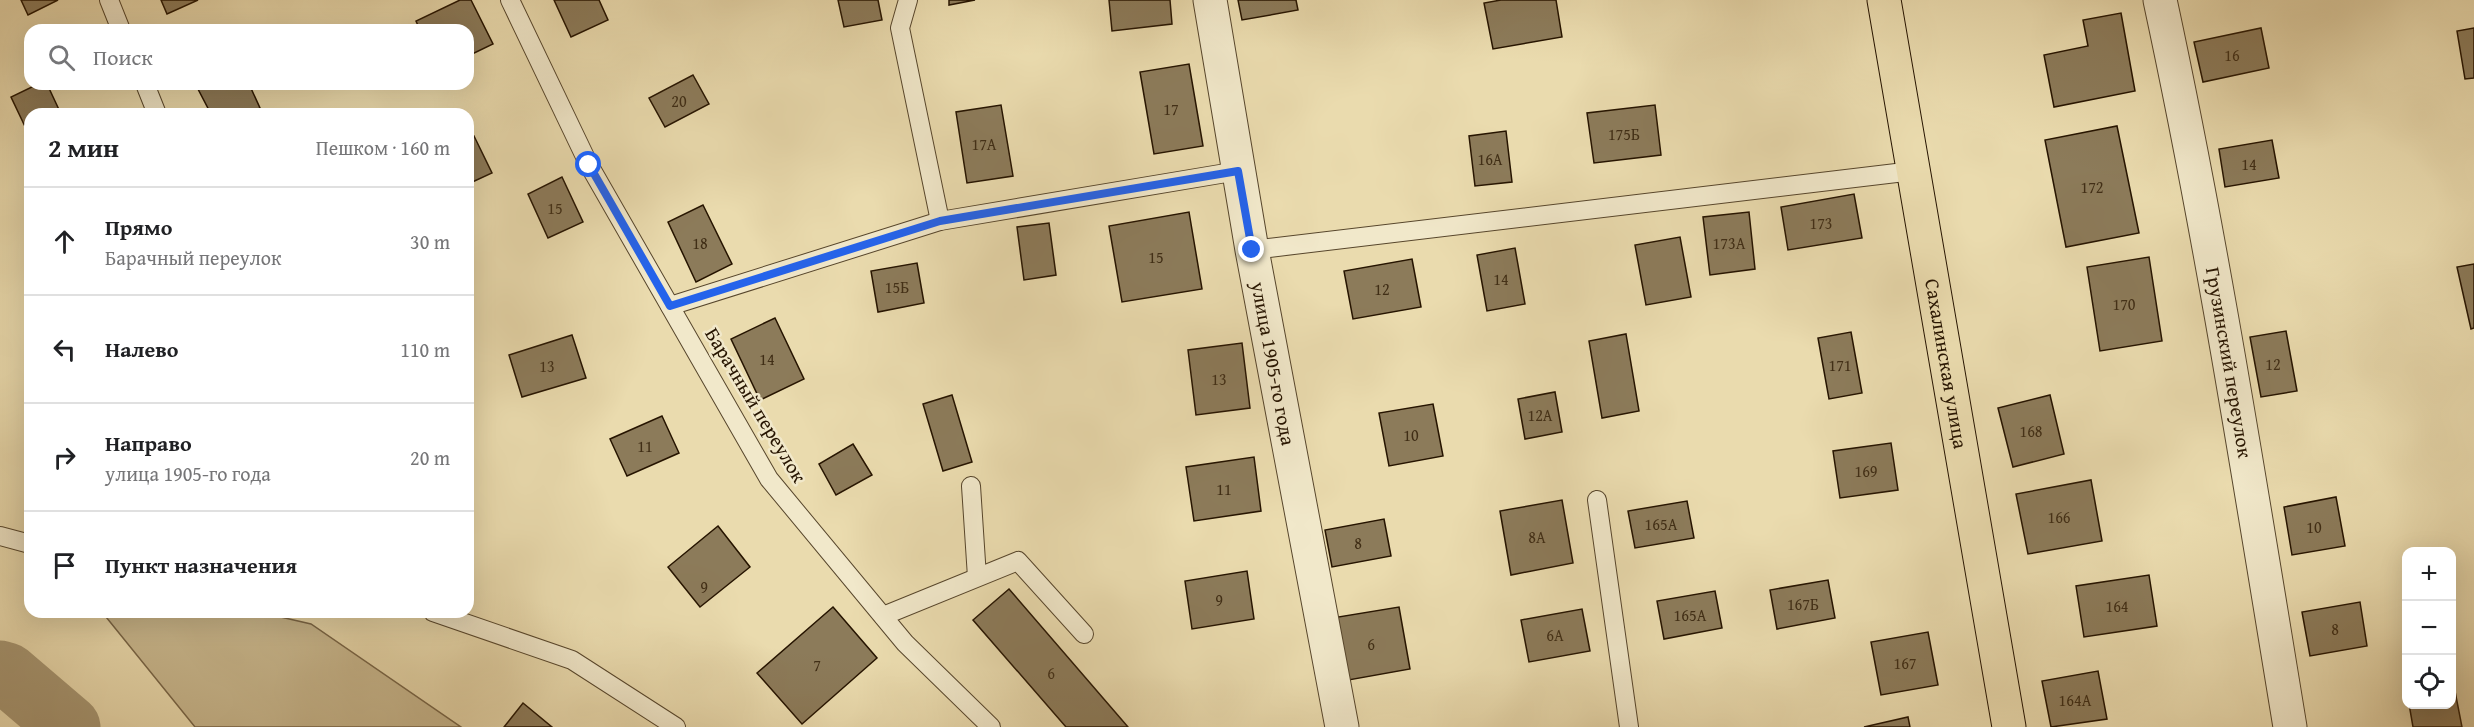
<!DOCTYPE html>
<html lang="ru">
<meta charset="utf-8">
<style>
body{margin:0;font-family:"Gentium Book Plus",serif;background:#f6f6f6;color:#202124}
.controls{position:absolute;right:18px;bottom:18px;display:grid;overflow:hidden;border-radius:12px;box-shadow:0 6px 24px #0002}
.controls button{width:54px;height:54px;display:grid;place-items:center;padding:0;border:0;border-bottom:2px solid #e0e0e0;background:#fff;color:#202124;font:30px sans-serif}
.stop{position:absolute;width:18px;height:18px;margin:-14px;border:4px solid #2563eb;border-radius:50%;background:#fff}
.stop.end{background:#2563eb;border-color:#fff;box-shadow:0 2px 6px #0008}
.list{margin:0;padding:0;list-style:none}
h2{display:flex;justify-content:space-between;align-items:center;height:78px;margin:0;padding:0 24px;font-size:26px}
h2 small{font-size:20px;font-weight:400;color:#757577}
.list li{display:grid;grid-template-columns:39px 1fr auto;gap:18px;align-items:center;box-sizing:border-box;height:108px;padding:0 24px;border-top:2px solid #e0e0e0}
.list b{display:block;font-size:22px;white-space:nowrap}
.list p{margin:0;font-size:20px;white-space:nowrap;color:#757577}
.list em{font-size:20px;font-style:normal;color:#757577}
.icon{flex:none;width:33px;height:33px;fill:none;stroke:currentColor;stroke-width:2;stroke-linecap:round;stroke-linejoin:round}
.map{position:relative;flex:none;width:2474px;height:727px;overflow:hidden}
.search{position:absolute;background:#fff;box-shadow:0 6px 24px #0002;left:24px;top:24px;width:450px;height:66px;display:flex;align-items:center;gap:15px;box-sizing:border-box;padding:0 21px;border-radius:18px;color:#757577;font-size:22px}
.panel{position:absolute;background:#fff;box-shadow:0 6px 24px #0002;left:24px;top:108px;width:450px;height:510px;border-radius:18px}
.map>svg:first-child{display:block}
.green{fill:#c9b990;stroke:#786648;stroke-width:1.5}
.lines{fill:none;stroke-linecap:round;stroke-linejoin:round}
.river{stroke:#a79773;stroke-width:63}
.building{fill:#8c7b5a;stroke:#261400;stroke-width:1.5}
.lane-casing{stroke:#57462c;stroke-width:20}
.street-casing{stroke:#57462c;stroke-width:35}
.primary-casing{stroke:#261400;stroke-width:35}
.lane{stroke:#f1e8ca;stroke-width:18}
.street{stroke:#f1e8ca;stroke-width:33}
.primary{stroke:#eadbae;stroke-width:33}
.route{stroke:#2563eb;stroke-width:8}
.labels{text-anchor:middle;stroke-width:5;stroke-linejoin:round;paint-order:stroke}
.number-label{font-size:16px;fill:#402e16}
.street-label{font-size:20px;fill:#261400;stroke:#f1e8ca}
</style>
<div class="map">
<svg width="2474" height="727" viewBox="0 0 2474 727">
<rect width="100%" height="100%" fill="#eadbae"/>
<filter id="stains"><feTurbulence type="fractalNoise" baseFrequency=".00333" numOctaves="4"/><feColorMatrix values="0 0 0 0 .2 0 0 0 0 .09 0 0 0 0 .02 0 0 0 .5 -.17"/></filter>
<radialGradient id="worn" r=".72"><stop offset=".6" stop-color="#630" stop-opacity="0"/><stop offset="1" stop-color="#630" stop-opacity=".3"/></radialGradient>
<path class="green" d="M102,612H259L311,624L461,727H195Z"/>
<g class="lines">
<path class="river" d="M0,672L7,674L69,727"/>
</g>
<g class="building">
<path d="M21,0H58L28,15Z"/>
<path d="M161,0H198L167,14Z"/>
<path d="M460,0H471L493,44L468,56V30H420L416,21Z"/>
<path d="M554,0H599L608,20L571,37Z"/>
<path d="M838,0H878L882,20L844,27Z"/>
<path d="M949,0H975L949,5Z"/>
<path d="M1109,0H1170L1172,24L1112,31Z"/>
<path d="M1238,0H1296L1298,10L1242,20Z"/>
<path d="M1501,0H1556L1562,37L1493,49L1484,3Z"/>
<path d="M2121,13L2135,91L2054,107L2044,55L2088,46L2083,20Z"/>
<path d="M2261,28L2269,68L2203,82L2194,42Z"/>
<path d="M2474,28V78L2465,79L2457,31Z"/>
<path d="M1189,64L1203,146L1154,154L1140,72Z"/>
<path d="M693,75L709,104L665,127L649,98Z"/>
<path d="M38,84H47L61,114H30V137L11,97Z"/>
<path d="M208,84H249L260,108L249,114H211L198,89Z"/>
<path d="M1001,105L1013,176L967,183L956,112Z"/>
<path d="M1655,105L1661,155L1594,163L1587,113Z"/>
<path d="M2117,126L2139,233L2066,247L2045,140Z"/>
<path d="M1506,131L1512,182L1475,186L1469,136Z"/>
<path d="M474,136L492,173L468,184V139Z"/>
<path d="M2272,140L2279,178L2225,187L2219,149Z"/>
<path d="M562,177L583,222L548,238L528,194Z"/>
<path d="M1854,194L1862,238L1788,250L1781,207Z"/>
<path d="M703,205L732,264L696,282L668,222Z"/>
<path d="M1189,212L1202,289L1122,302L1109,226Z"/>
<path d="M1749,212L1755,269L1710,275L1703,217Z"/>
<path d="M1049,223L1056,275L1024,280L1017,227Z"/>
<path d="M1680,237L1691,297L1646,305L1635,245Z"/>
<path d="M1515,248L1525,304L1487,311L1477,255Z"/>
<path d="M2149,257L2162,341L2100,351L2087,267Z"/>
<path d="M1412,259L1421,307L1353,319L1344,271Z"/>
<path d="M917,263L924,303L878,312L871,271Z"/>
<path d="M2474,264V328L2471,329L2457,267Z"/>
<path d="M775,318L804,379L760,400L731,339Z"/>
<path d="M2286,331L2297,391L2261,397L2250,337Z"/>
<path d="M1851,332L1862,393L1829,399L1818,338Z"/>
<path d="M1626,334L1639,411L1602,418L1589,341Z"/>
<path d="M572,335L586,378L522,397L509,355Z"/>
<path d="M1242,343L1250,408L1196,415L1188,350Z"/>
<path d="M1555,392L1562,432L1525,439L1518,399Z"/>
<path d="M952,395L972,462L943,471L923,404Z"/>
<path d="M2050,395L2064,454L2013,467L1998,408Z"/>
<path d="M1433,404L1443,456L1389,466L1379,413Z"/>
<path d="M662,416L679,453L627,476L610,439Z"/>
<path d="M1891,443L1898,490L1840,498L1833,451Z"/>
<path d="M853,444L872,475L836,495L819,464Z"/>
<path d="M1254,457L1261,511L1194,521L1186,467Z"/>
<path d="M2091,480L2102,541L2028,554L2016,494Z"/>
<path d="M2336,497L2345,546L2292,555L2284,507Z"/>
<path d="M1562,500L1573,563L1511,575L1500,511Z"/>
<path d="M1687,501L1694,538L1635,548L1628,511Z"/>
<path d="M1384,519L1391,556L1332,567L1325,530Z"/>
<path d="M718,526L750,567L700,607L668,567Z"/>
<path d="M1247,571L1254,619L1192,629L1185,581Z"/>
<path d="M2149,575L2157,626L2084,637L2076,586Z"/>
<path d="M1828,580L1835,618L1777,629L1770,590Z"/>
<path d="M1009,589L1128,727H1066L973,620Z"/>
<path d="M1715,591L1722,628L1664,639L1657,601Z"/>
<path d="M2360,602L2367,646L2310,656L2302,612Z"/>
<path d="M833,607L877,658L802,724L757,673Z"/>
<path d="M1399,607L1410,669L1343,681L1332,618Z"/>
<path d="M1582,609L1590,651L1529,662L1521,620Z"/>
<path d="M1928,632L1938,685L1881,695L1871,642Z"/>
<path d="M2098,671L2107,719L2051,727L2042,681Z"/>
<path d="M2453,681L2462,727H2413L2409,704H2452V682Z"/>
<path d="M523,703L552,727H504Z"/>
<path d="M1908,717L1910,727H1864Z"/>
</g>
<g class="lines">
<defs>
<g id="lane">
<path d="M109,0L121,30"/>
<path d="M510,0L589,165L769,479L905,643L991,727"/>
<path d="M908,0L900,28L940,221"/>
<path d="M145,84L157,114"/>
<path d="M1252,250L1913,171"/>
<path d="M670,306L940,221L1238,171"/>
<path d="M971,486L977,577"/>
<path d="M1597,500L1629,727"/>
<path d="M0,536L30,544"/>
<path d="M433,612L572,660L676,727"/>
<path d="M883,616L1018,561L1084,634"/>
</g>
<g id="street">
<path id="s1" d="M1210,0L1252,250L1342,727"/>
<path id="s2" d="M2160,0C2212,241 2250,484 2290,727"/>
</g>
<g id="primary">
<path id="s3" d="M1884,0L2009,727"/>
</g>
</defs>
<use href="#lane" class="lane-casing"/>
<use href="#street" class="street-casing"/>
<use href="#primary" class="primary-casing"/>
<use href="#lane" class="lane"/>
<use href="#street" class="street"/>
<use href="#primary" class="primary"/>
</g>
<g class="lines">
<path class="route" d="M589,165L670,306L940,221L1238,171L1252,250"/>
</g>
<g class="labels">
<g class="number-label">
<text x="2232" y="61">16</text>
<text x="679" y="107">20</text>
<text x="1171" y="115">17</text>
<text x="1624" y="140">175Б</text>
<text x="984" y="150">17А</text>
<text x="1490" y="165">16А</text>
<text x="2249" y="170">14</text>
<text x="2092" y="193">172</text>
<text x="555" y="214">15</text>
<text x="1821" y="229">173</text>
<text x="700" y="249">18</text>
<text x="1729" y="249">173А</text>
<text x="1156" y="263">15</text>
<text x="1501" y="285">14</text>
<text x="897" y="293">15Б</text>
<text x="1382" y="295">12</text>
<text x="2124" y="310">170</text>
<text x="767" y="365">14</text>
<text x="2273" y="370">12</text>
<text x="1840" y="371">171</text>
<text x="547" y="372">13</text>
<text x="1219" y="385">13</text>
<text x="1540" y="421">12А</text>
<text x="2031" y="437">168</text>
<text x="1411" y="441">10</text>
<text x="645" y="452">11</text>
<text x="1866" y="477">169</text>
<text x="1224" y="495">11</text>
<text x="2059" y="523">166</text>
<text x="1661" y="530">165А</text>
<text x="2314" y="533">10</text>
<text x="1537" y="543">8А</text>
<text x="1358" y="549">8</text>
<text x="704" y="593">9</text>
<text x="1219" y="606">9</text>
<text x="1803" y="610">167Б</text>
<text x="2117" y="612">164</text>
<text x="1690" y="621">165А</text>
<text x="2335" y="635">8</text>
<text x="1555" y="641">6А</text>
<text x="1371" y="650">6</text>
<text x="1905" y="669">167</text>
<text x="817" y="671">7</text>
<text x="1051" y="679">6</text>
<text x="2075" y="706">164А</text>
</g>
<g class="street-label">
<text dy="7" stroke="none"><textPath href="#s3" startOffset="369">Сахалинская улица</textPath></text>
<text dy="7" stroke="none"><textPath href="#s2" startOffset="369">Грузинский переулок</textPath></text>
<text dy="7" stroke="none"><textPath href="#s1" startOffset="369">улица 1905-го года</textPath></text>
<text transform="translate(756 405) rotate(59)" y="7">Барачный переулок</text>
</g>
</g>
<rect width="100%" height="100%" filter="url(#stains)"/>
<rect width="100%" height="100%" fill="url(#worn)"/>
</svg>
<div class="controls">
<button>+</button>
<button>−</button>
<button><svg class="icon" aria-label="locate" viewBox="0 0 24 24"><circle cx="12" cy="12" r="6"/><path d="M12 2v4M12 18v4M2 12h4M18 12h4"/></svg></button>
</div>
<div class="stop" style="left:589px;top:165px"></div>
<div class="stop end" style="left:1252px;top:250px"></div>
<div class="search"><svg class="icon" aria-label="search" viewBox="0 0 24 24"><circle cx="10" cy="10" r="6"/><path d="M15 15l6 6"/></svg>Поиск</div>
<section class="panel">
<h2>2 мин<small>Пешком · 160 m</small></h2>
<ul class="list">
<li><svg class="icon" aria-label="ahead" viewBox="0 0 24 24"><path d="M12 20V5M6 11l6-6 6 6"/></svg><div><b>Прямо</b><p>Барачный переулок</p></div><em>30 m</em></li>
<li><svg class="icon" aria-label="left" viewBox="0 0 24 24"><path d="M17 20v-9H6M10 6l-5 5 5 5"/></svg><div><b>Налево</b></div><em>110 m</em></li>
<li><svg class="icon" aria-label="right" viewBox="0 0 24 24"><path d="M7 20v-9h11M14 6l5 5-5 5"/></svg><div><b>Направо</b><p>улица 1905-го года</p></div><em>20 m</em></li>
<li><svg class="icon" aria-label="arrive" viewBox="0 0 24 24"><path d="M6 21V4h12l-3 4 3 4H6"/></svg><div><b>Пункт назначения</b></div></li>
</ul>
</section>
</div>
